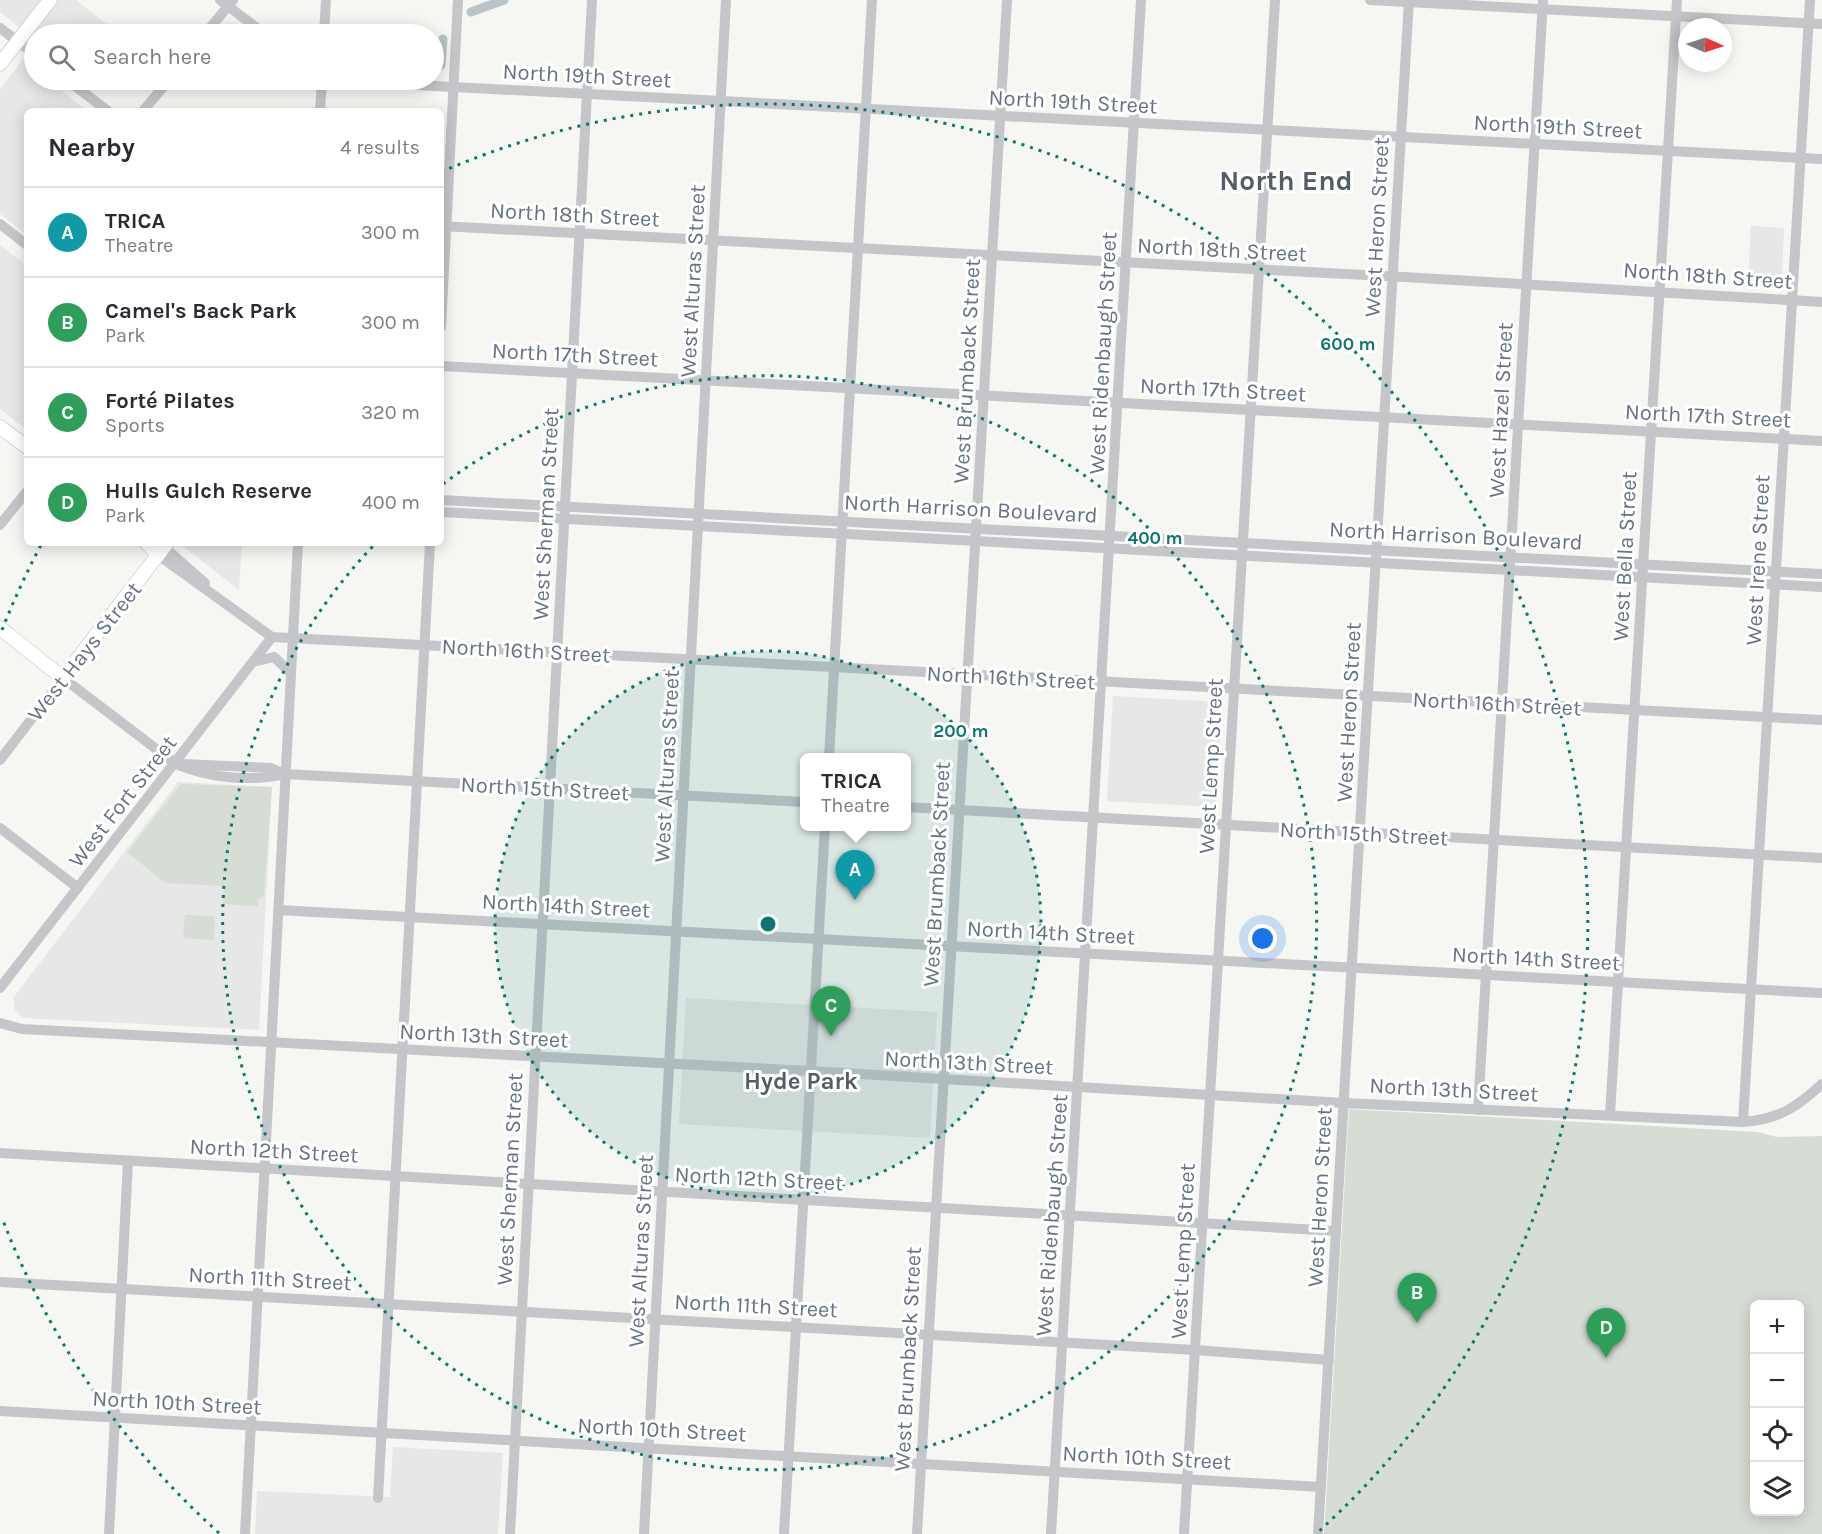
<!DOCTYPE html>
<meta charset="utf-8">
<style>
body{margin:0;font-family:Karla,sans-serif;background:#f2f2f3;color:#2b2b33}
.controls{position:absolute;right:18px;bottom:18px;display:grid;overflow:hidden;border-radius:9px;box-shadow:0 3px 15px #0003}
.controls button{width:54px;height:54px;display:grid;place-items:center;padding:0;border:0;border-bottom:2px solid #e1e1e2;background:#fff;color:#2b2b33;font:30px sans-serif}
.compass{position:absolute;left:1678px;top:18px;width:54px;height:54px;border-radius:50%;background:#fff;box-shadow:0 3px 15px #0003;rotate:93deg}
.you{position:absolute;left:1263px;top:939px;width:21px;height:21px;margin:-15px;border:4px solid #fff;border-radius:50%;background:#1a73e8;box-shadow:0 0 0 9px #1a73e833}
.badge{display:grid;place-items:center;width:39px;height:39px;border-radius:50%;background:#111827;color:#fff;font-size:20px;font-weight:700}
.pin{position:absolute;translate:-50% -50px;filter:drop-shadow(0 2px 3px #0008)}
.pin::after{content:'';position:absolute;top:32px;width:21px;height:18px;background:inherit;clip-path:polygon(0 0,100% 0,50% 100%)}
.popup{position:absolute;left:800px;top:753px;width:111px;height:78px;box-sizing:border-box;display:grid;place-content:center;border-radius:9px;background:#fff;filter:drop-shadow(0 2px 4px #0005);font-size:20px;white-space:nowrap;color:#7c7c81}
.popup b{font-size:22px;color:#2b2b33}
.popup::after{content:'';position:absolute;left:50%;top:100%;margin-left:-12px;border:12px solid transparent;border-top-color:#fff}
.list{margin:0;padding:0;list-style:none}
h2{display:flex;justify-content:space-between;align-items:center;height:78px;margin:0;padding:0 24px;font-size:26px}
h2 small{font-size:20px;font-weight:400;color:#7c7c81}
.list li{display:grid;grid-template-columns:39px 1fr auto;gap:18px;align-items:center;box-sizing:border-box;height:90px;padding:0 24px;border-top:2px solid #e1e1e2}
.list b{display:block;font-size:22px;white-space:nowrap}
.list p{margin:0;font-size:20px;white-space:nowrap;color:#7c7c81}
.list em{font-size:20px;font-style:normal;color:#7c7c81}
.icon{flex:none;width:33px;height:33px;fill:none;stroke:currentColor;stroke-width:2;stroke-linecap:round;stroke-linejoin:round}
.map{position:relative;flex:none;width:1822px;height:1534px;overflow:hidden}
.search{position:absolute;background:#fff;box-shadow:0 3px 15px #0003;left:24px;top:24px;width:420px;height:66px;display:flex;align-items:center;gap:15px;box-sizing:border-box;padding:0 21px;border-radius:33px;color:#7c7c81;font-size:22px}
.panel{position:absolute;background:#fff;box-shadow:0 3px 15px #0003;left:24px;top:108px;width:420px;height:438px;border-radius:9px}
.map>svg:first-child{display:block}
.built{fill:#e6e7e6}
.green{fill:#d6ddd4;fill-rule:evenodd}
.lines{fill:none;stroke-linecap:round;stroke-linejoin:round}
.canal{stroke:#b9c3c8;stroke-width:9}
.major-casing{stroke:#b4b8bc;stroke-width:15}
.minor{stroke:#c4c6ca;stroke-width:10}
.major{stroke:#fff;stroke-width:14}
.ring{fill:none;stroke:#0f766e;stroke-width:3;stroke-dasharray:3 6}
.labels{text-anchor:middle;stroke-width:6;stroke-linejoin:round;paint-order:stroke}
.street-label{font-size:22px;fill:#667382;stroke:#fff}
.neighbourhood-label{font-size:24px;font-weight:bold;fill:#545d68;stroke:#fff}
.district-label{font-size:28px;font-weight:bold;fill:#545d68;stroke:#fff}
.centre{fill:#0f766e;stroke:#fff;stroke-width:3}
.ring-label{font-size:18px;text-anchor:middle;font-weight:bold;fill:#0f766e;stroke:#fff;stroke-width:6;stroke-linejoin:round;paint-order:stroke}
</style>
<div class="map">
<svg width="1822" height="1534" viewBox="0 0 1822 1534">
<rect width="100%" height="100%" fill="#f6f6f3"/>
<g class="built">
<path d="M0,0H76L114,30L110,34H34V39L0,12Z"/>
<path d="M23,59L34,69V80H48L87,111H27V235L0,214V89Z"/>
<path d="M1751,226L1784,228L1782,281L1748,280Z"/>
<path d="M0,245L27,266V430L0,409Z"/>
<path d="M187,543H242L239,590L184,547Z"/>
<path d="M1113,696L1222,702L1216,807L1107,801Z"/>
<path d="M178,782L272,787L259,1030L23,1018L15,1010L13,998Z"/>
<path d="M686,998L937,1012L930,1138L679,1124Z"/>
<path d="M393,1447L503,1453L498,1534H255L257,1491L390,1497Z"/>
</g>
<g class="green">
<path d="M181,784L272,787L264,895L258,900V906L223,904L224,886L165,883L127,852Z"/>
<path d="M185,915L215,916L214,940L183,938Z"/>
<path d="M1349,1109L1758,1132L1777,1137L1822,1136V1534H1324ZM1800,1304V1512H1754V1304Z"/>
</g>
<g class="lines">
<g class="canal">
<path d="M471,12L504,0"/>
<path d="M434,69L441,65L443,39"/>
</g>
<defs>
<g id="major">
<path d="M0,64L50,0"/>
<path d="M0,427L27,447"/>
<path d="M147,543L158,555"/>
<path d="M0,628L63,678L167,543"/>
</g>
</defs>
<use href="#major" class="major-casing"/>
<g class="minor">
<path d="M220,0L265,34"/>
<path d="M1370,0L1822,24"/>
<path d="M0,28L34,54"/>
<path d="M205,34L233,0"/>
<path d="M324,34L326,0"/>
<path d="M67,80L108,111"/>
<path d="M321,80L1822,159"/>
<path d="M143,111L169,80"/>
<path d="M320,111L322,80"/>
<path d="M0,224L27,245"/>
<path d="M441,226L1404,277L1822,302"/>
<path d="M441,327L458,0"/>
<path d="M441,366L1822,441"/>
<path d="M441,500L1822,574"/>
<path d="M441,512L1822,587"/>
<path d="M0,525L27,491"/>
<path d="M164,547L205,583"/>
<path d="M158,555L272,637L1822,720"/>
<path d="M257,661L274,657L291,673"/>
<path d="M829,758L872,0"/>
<path d="M0,760L63,678L176,764C207,778 252,782 285,774L804,802"/>
<path d="M182,764L271,768L285,774"/>
<path d="M906,807L1822,858"/>
<path d="M0,828L78,888"/>
<path d="M278,910L1822,993"/>
<path d="M0,988L272,637"/>
<path d="M0,1023L22,1029L811,1071L1344,1103L1743,1122C1779,1119 1796,1108 1822,1084"/>
<path d="M1478,1110L1543,0"/>
<path d="M1610,1115L1677,0"/>
<path d="M1743,1122L1810,0"/>
<path d="M0,1153L1336,1231"/>
<path d="M0,1282L1195,1350L1329,1360"/>
<path d="M0,1411L1321,1487"/>
<path d="M378,1498L430,543"/>
<path d="M109,1534L128,1161"/>
<path d="M245,1534L298,543"/>
<path d="M510,1534L592,0"/>
<path d="M644,1534L726,0"/>
<path d="M784,1534L825,826"/>
<path d="M917,1534L1007,0"/>
<path d="M1051,1534L1141,0"/>
<path d="M1184,1534L1275,0"/>
<path d="M1318,1534L1409,0"/>
</g>
<use href="#major" class="major"/>
</g>
<circle cx="768" cy="924" r="273" fill="#0f766e" fill-opacity=".12"/>
<g class="ring">
<circle cx="768" cy="924" r="273"/>
<path d="M443 484A547 547 0 1 1 375 544"/>
<path d="M219 1533A820 820 0 0 1 2 1218M2 630A820 820 0 0 1 41 545M441 172A820 820 0 0 1 1317 1533"/>
</g>
<g class="labels">
<g class="street-label">
<text transform="translate(587 75) rotate(3)" y="8">North 19th Street</text>
<text transform="translate(1073 101) rotate(3)" y="8">North 19th Street</text>
<text transform="translate(1558 126) rotate(3)" y="8">North 19th Street</text>
<text transform="translate(575 214) rotate(3)" y="8">North 18th Street</text>
<text transform="translate(1376 227) rotate(-87)" y="8">West Heron Street</text>
<text transform="translate(1222 249) rotate(3)" y="8">North 18th Street</text>
<text transform="translate(1708 275) rotate(4)" y="8">North 18th Street</text>
<text transform="translate(692 281) rotate(-87)" y="8">West Alturas Street</text>
<text transform="translate(1102 353) rotate(-87)" y="8">West Ridenbaugh Street</text>
<text transform="translate(575 354) rotate(3)" y="8">North 17th Street</text>
<text transform="translate(966 371) rotate(-87)" y="8">West Brumback Street</text>
<text transform="translate(1223 389) rotate(3)" y="8">North 17th Street</text>
<text transform="translate(1500 410) rotate(-87)" y="8">West Hazel Street</text>
<text transform="translate(1708 415) rotate(3)" y="8">North 17th Street</text>
<text transform="translate(971 508) rotate(3)" y="8">North Harrison Boulevard</text>
<text transform="translate(545 514) rotate(-87)" y="8">West Sherman Street</text>
<text transform="translate(1456 535) rotate(3)" y="8">North Harrison Boulevard</text>
<text transform="translate(1624 556) rotate(-87)" y="8">West Bella Street</text>
<text transform="translate(1757 560) rotate(-87)" y="8">West Irene Street</text>
<text transform="translate(526 650) rotate(3)" y="8">North 16th Street</text>
<text transform="translate(84 651) rotate(-52)" y="8">West Hays Street</text>
<text transform="translate(1011 677) rotate(3)" y="8">North 16th Street</text>
<text transform="translate(1497 703) rotate(3)" y="8">North 16th Street</text>
<text transform="translate(1348 712) rotate(-87)" y="8">West Heron Street</text>
<text transform="translate(666 766) rotate(-87)" y="8">West Alturas Street</text>
<text transform="translate(1210 766) rotate(-87)" y="8">West Lemp Street</text>
<text transform="translate(545 788) rotate(3)" y="8">North 15th Street</text>
<text transform="translate(122 801) rotate(-52)" y="8">West Fort Street</text>
<text transform="translate(1364 833) rotate(3)" y="8">North 15th Street</text>
<text transform="translate(936 874) rotate(-87)" y="8">West Brumback Street</text>
<text transform="translate(566 905) rotate(3)" y="8">North 14th Street</text>
<text transform="translate(1051 932) rotate(3)" y="8">North 14th Street</text>
<text transform="translate(1536 958) rotate(3)" y="8">North 14th Street</text>
<text transform="translate(484 1035) rotate(3)" y="8">North 13th Street</text>
<text transform="translate(969 1062) rotate(3)" y="8">North 13th Street</text>
<text transform="translate(1454 1089) rotate(3)" y="8">North 13th Street</text>
<text transform="translate(274 1150) rotate(3)" y="8">North 12th Street</text>
<text transform="translate(759 1178) rotate(3)" y="8">North 12th Street</text>
<text transform="translate(509 1179) rotate(-87)" y="8">West Sherman Street</text>
<text transform="translate(1319 1197) rotate(-87)" y="8">West Heron Street</text>
<text transform="translate(1051 1215) rotate(-86)" y="8">West Ridenbaugh Street</text>
<text transform="translate(640 1251) rotate(-87)" y="8">West Alturas Street</text>
<text transform="translate(1182 1251) rotate(-87)" y="8">West Lemp Street</text>
<text transform="translate(270 1278) rotate(3)" y="8">North 11th Street</text>
<text transform="translate(756 1305) rotate(3)" y="8">North 11th Street</text>
<text transform="translate(907 1359) rotate(-87)" y="8">West Brumback Street</text>
<text transform="translate(177 1402) rotate(3)" y="8">North 10th Street</text>
<text transform="translate(662 1429) rotate(3)" y="8">North 10th Street</text>
<text transform="translate(1147 1457) rotate(3)" y="8">North 10th Street</text>
</g>
<g class="neighbourhood-label">
<text x="801" y="1089">Hyde Park</text>
</g>
<g class="district-label">
<text x="1286" y="190">North End</text>
</g>
</g>
<circle cx="768" cy="924" r="9" class="centre"/>
<g class="ring-label">
<text x="1348" y="350">600 m</text>
<text x="1155" y="544">400 m</text>
<text x="961" y="737">200 m</text>
</g>
</svg>
<div class="controls">
<button>+</button>
<button>−</button>
<button><svg class="icon" aria-label="locate" viewBox="0 0 24 24"><circle cx="12" cy="12" r="6"/><path d="M12 2v4M12 18v4M2 12h4M18 12h4"/></svg></button>
<button><svg class="icon" aria-label="layers" viewBox="0 0 24 24"><path d="M12 4l9 5-9 5-9-5zM3 14l9 5 9-5"/></svg></button>
</div>
<svg class="compass" viewBox="-18 -18 36 36"><path d="M0-13l5 13h-10z" fill="#e53935"/><path d="M0 13l5-13h-10z" fill="#7c7c81"/></svg>
<div class="you"></div>
<div class="pin badge" style="left:855px;top:900px;background:#0f9aa8">A</div>
<div class="popup"><b>TRICA</b>Theatre</div>
<div class="pin badge" style="left:1417px;top:1323px;background:#2e9e5b">B</div>
<div class="pin badge" style="left:831px;top:1036px;background:#2e9e5b">C</div>
<div class="pin badge" style="left:1606px;top:1358px;background:#2e9e5b">D</div>
<div class="search"><svg class="icon" aria-label="search" viewBox="0 0 24 24"><circle cx="10" cy="10" r="6"/><path d="M15 15l6 6"/></svg>Search here</div>
<section class="panel">
<h2>Nearby<small>4 results</small></h2>
<ul class="list">
<li><span class="badge" style="background:#0f9aa8">A</span><div><b>TRICA</b><p>Theatre</p></div><em>300 m</em></li>
<li><span class="badge" style="background:#2e9e5b">B</span><div><b>Camel's Back Park</b><p>Park</p></div><em>300 m</em></li>
<li><span class="badge" style="background:#2e9e5b">C</span><div><b>Forté Pilates</b><p>Sports</p></div><em>320 m</em></li>
<li><span class="badge" style="background:#2e9e5b">D</span><div><b>Hulls Gulch Reserve</b><p>Park</p></div><em>400 m</em></li>
</ul>
</section>
</div>
